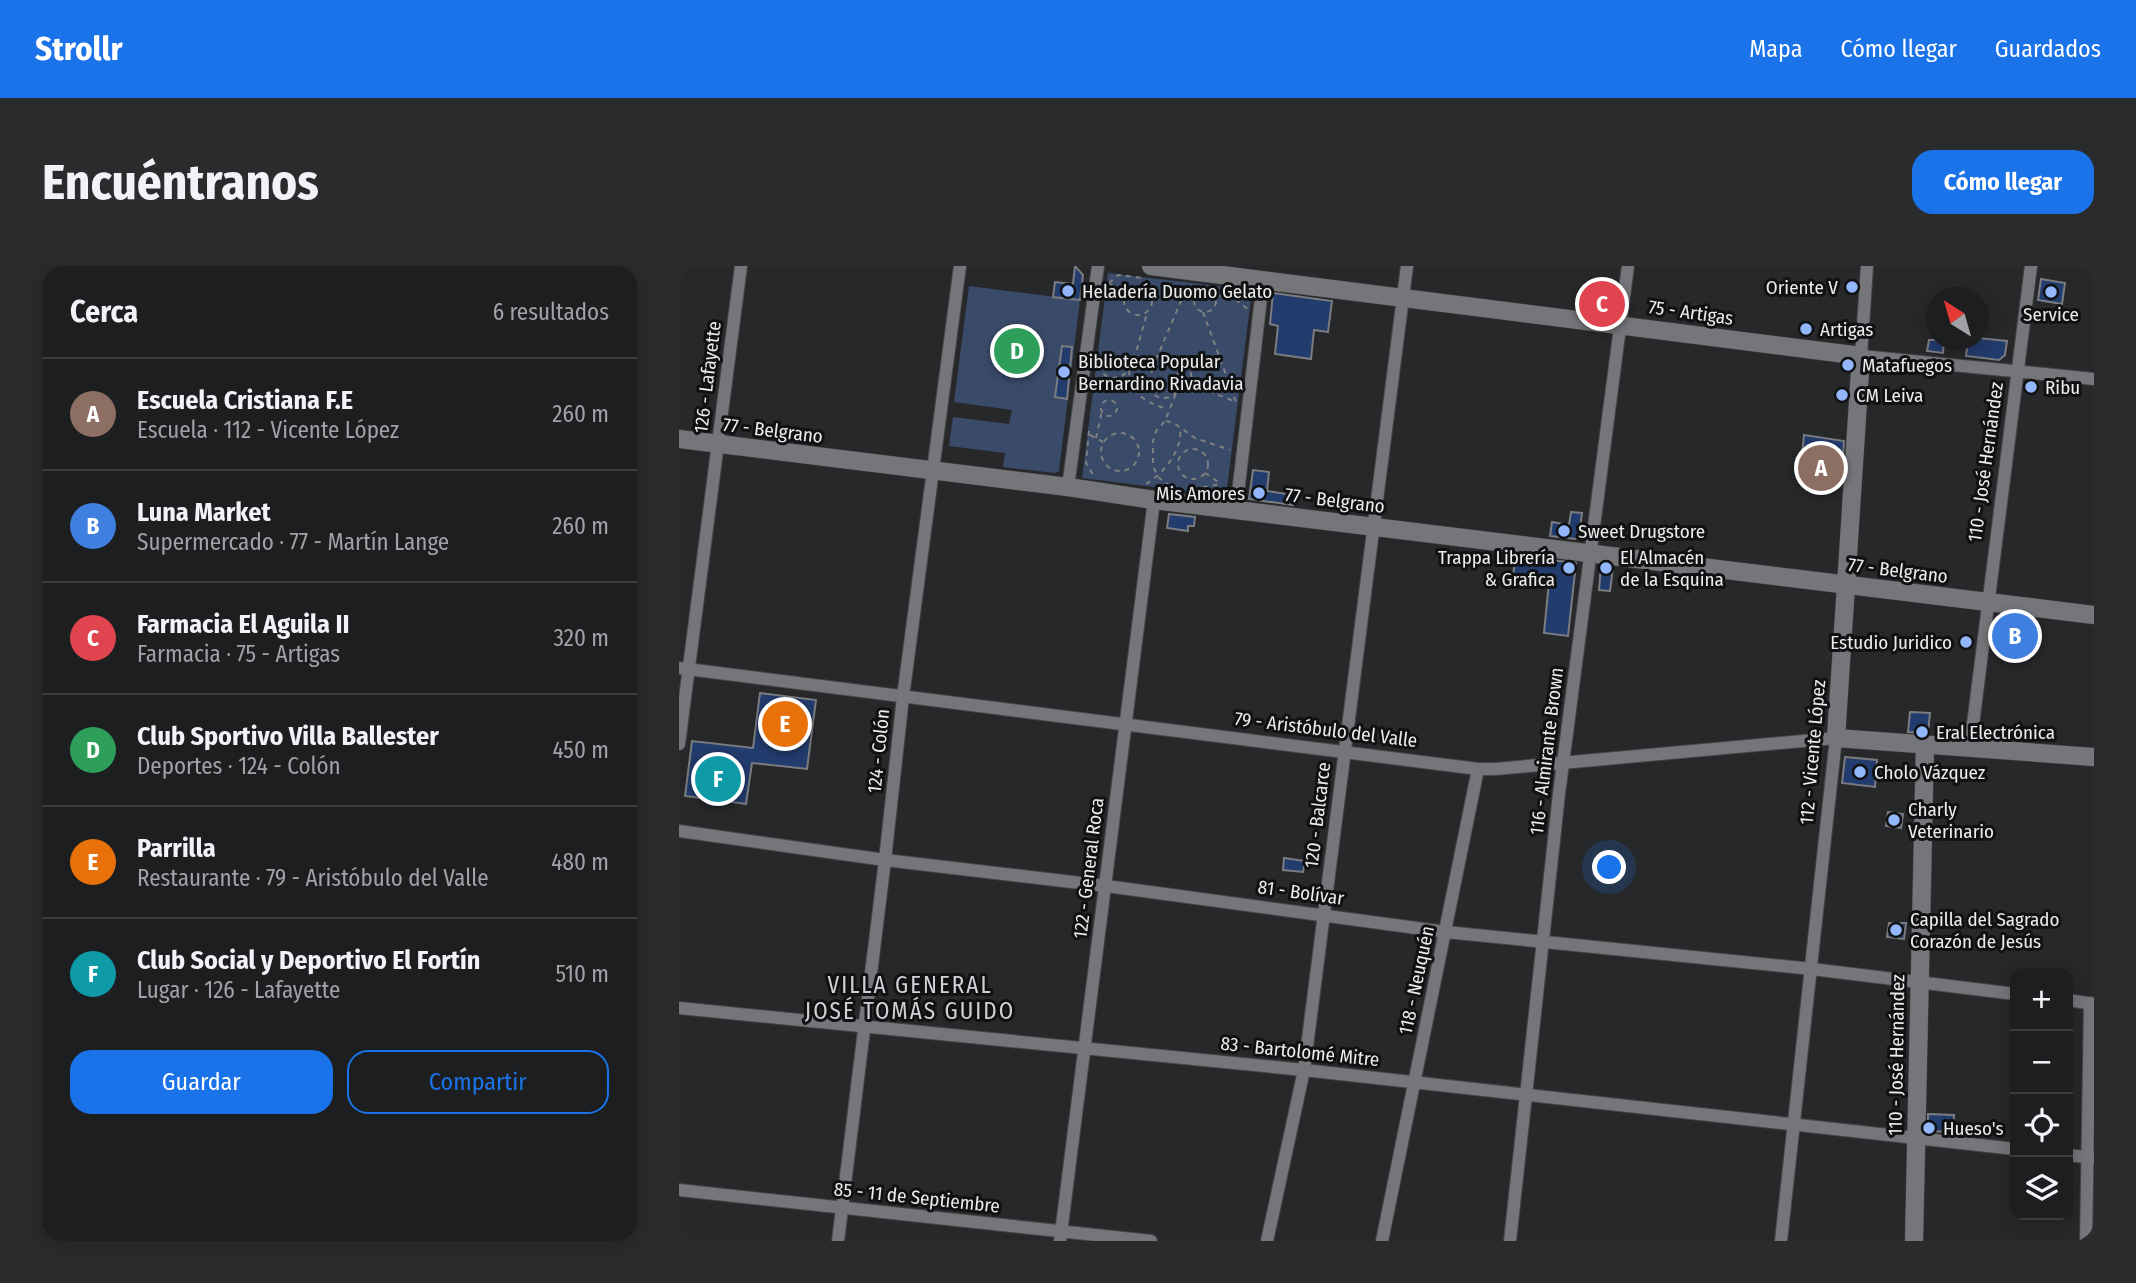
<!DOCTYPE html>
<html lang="es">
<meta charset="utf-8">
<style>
body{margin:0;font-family:"Fira Sans Condensed",sans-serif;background:#2a2b2d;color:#f1f3f6}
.controls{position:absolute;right:21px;bottom:21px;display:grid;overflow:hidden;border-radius:14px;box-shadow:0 4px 18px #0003}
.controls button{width:63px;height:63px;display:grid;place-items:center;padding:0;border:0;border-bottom:2px solid #3b3c3e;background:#1d1e20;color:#f1f3f6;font:35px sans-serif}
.compass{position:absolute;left:1247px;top:21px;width:63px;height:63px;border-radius:50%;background:#1d1e20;box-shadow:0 4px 18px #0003;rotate:323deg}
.you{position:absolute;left:931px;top:602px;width:24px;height:24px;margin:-18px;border:5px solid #fff;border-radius:50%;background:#1a73e8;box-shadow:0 0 0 10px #1a73e833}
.badge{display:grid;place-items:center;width:46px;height:46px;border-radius:50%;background:#1a73e8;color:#fff;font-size:23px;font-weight:700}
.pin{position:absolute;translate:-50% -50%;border:4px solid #fff;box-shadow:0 2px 7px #0006}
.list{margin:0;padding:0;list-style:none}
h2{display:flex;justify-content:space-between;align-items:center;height:91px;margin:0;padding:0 28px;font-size:30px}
h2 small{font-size:23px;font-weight:400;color:#a0a2a5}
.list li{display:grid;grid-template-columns:46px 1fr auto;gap:21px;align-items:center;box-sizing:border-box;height:112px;padding:0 28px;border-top:2px solid #3b3c3e}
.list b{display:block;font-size:26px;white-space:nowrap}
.list p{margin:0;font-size:23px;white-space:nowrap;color:#a0a2a5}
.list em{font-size:23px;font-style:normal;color:#a0a2a5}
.actions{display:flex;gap:14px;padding:21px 28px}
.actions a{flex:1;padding:16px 0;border:2px solid #1a73e8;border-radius:21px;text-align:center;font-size:24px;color:#1a73e8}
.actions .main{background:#1a73e8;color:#fff}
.icon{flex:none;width:38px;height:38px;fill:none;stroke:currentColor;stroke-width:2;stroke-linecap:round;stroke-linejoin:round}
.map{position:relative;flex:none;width:1415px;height:975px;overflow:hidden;border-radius:21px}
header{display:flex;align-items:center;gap:42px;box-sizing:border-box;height:98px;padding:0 35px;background:#1a73e8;color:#fff}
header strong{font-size:33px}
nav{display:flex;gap:38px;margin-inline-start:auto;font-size:24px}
.intro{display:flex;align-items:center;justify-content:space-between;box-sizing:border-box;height:168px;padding:0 42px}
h1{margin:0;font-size:49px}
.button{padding:18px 32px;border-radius:21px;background:#1a73e8;color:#fff;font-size:24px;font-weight:700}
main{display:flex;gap:42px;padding:0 42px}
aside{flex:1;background:#1d1e20;border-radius:21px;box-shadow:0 4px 18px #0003}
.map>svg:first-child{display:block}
.green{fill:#3a4b69}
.building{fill:#233c6e;stroke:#7a7c7f;stroke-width:2}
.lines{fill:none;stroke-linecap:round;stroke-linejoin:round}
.street-casing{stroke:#454648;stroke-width:14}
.secondary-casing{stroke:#454648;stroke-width:19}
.path{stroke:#7e7f81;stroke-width:2;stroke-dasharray:5 5;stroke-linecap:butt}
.street{stroke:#757679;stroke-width:12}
.secondary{stroke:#757679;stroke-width:18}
.poi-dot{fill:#92b7fd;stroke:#101112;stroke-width:2.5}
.labels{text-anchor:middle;stroke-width:6;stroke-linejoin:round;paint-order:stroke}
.poi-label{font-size:19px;fill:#ebecee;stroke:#101112;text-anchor:start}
.street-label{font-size:19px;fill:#ebecee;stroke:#101112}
.quarter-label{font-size:23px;letter-spacing:2px;fill:#d0d1d4;stroke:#101112}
</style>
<header>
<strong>Strollr</strong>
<nav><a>Mapa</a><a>Cómo llegar</a><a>Guardados</a></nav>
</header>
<div class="intro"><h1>Encuéntranos</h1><a class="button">Cómo llegar</a></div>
<main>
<aside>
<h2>Cerca<small>6 resultados</small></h2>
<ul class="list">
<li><span class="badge" style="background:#8d6e63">A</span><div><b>Escuela Cristiana F.E</b><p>Escuela · 112 - Vicente López</p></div><em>260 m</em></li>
<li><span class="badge" style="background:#3f7fe0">B</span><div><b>Luna Market</b><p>Supermercado · 77 - Martín Lange</p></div><em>260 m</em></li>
<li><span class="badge" style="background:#e0444e">C</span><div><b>Farmacia El Aguila II</b><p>Farmacia · 75 - Artigas</p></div><em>320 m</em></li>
<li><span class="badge" style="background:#2e9e5b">D</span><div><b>Club Sportivo Villa Ballester</b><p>Deportes · 124 - Colón</p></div><em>450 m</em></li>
<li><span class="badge" style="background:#e8710a">E</span><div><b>Parrilla</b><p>Restaurante · 79 - Aristóbulo del Valle</p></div><em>480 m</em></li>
<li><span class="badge" style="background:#0f9aa8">F</span><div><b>Club Social y Deportivo El Fortín</b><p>Lugar · 126 - Lafayette</p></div><em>510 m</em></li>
</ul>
<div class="actions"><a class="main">Guardar</a><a>Compartir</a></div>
</aside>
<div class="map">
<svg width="1415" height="975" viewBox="0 0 1415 975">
<rect width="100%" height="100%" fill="#27282a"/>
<g class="green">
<path d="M429,7L573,24L547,230L403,212Z"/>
<path d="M290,20L401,34L380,205L376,207L324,201L326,187L270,180L274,151L330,158L333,144L275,136Z"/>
</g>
<g class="building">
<path d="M396,0L404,9L401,34L374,31L376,16L394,18Z"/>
<path d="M1362,13L1386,17L1383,38L1359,34Z"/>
<path d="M594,27L653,35L649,66L635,64L632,93L596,88L599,60L591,58Z"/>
<path d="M1299,72L1328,75L1326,89L1320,94L1287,90L1289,74Z"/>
<path d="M1250,74H1265L1264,87L1248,85Z"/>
<path d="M383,80L393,81L388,133L376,131Z"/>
<path d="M1125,169L1165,175L1162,215L1121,210Z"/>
<path d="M574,204L590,206L588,225L615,229L614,239L570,233Z"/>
<path d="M892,246L903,247L900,270L896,273L871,270L873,256L890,259Z"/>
<path d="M490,248L516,251L515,260H509V265L488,262Z"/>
<path d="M836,290L897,297L889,370L865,367L870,316L834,312Z"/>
<path d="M922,300L934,302L931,325L920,324Z"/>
<path d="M1323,352L1358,356L1354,388L1315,383L1318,356Z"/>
<path d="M81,427L137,434L128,503L73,497L67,538L6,530L13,475L74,482Z"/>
<path d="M1231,446L1251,447L1249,467L1229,466Z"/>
<path d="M1166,491L1198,494L1196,521L1163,517Z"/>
<path d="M1209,546L1224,548L1222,562L1207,560Z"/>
<path d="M605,592L626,595L624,606L604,604Z"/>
<path d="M1210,657H1227L1225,673L1208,671Z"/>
<path d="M1249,848L1275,849L1274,866L1249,865Z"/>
</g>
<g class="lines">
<defs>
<g id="street">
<path d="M1188,0L1182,90L1415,113"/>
<path d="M389,221L419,0"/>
<path d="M557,244L584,15"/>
<path d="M0,402L799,503H816L1157,472L1102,975"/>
<path d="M0,478L62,0"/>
<path d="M1291,482L1352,0"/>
<path d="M0,565L206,594L427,620L767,666L1133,703L1336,728"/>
<path d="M1389,734L1415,738"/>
<path d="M0,742L625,804L1336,883"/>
<path d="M1389,889L1415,892"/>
<path d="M0,924L472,975"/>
<path d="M159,975L206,594L224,431L281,0"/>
<path d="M381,975L475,234"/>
<path d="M588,975L625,804L728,0"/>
<path d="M703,975L799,503"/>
<path d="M831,975L880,528L949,0"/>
<path d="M1407,975L1411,737"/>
</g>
<g id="secondary">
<path d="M472,0L1182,90L1157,472L1415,491"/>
<path d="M0,173L389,221L475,234L1415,349"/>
<path d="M1235,975L1246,479"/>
</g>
</defs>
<use href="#street" class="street-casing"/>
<use href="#secondary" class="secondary-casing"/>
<g class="path">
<path d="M430,17L439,9L463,12"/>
<path d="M430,17L446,28"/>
<circle cx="459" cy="35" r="14"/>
<circle cx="526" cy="35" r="11"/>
<path d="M537,30C551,27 559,36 569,43"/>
<path d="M479,90C501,89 513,95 513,118L557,136L524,46"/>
<circle cx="485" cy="116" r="16"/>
<path d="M418,100C426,112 433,115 446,108L458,83L468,47"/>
<path d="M473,103L508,21"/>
<path d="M450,104C451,128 467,137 489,143"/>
<circle cx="430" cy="142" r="8"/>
<path d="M487,155L495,157L516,172L551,184"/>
<path d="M410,165L407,197L414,209"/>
<circle cx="441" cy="186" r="19"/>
<path d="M411,169L424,176"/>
<path d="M417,172L423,145"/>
<circle cx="514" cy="198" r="15"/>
<path d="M526,207L541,217"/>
<path d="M467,218C484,208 504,184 501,163"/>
<path d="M491,220L479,211L474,200V175L477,165L486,155L497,127"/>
<path d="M514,223L542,218"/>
</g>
<use href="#street" class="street"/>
<use href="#secondary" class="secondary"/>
</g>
<g class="poi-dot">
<circle cx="1173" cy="21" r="7"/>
<circle cx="389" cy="25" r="7"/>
<circle cx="1372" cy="26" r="7"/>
<circle cx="1127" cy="63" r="7"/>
<circle cx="1169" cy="99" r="7"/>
<circle cx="385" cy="106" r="7"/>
<circle cx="1352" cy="121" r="7"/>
<circle cx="1163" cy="129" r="7"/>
<circle cx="580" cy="227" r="7"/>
<circle cx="885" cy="265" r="7"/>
<circle cx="890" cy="302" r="7"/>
<circle cx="927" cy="302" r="7"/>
<circle cx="1287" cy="376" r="7"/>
<circle cx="1243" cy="466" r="7"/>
<circle cx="1181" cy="506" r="7"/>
<circle cx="1215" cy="554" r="7"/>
<circle cx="1217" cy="664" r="7"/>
<circle cx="1250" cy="862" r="7"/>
</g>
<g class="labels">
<g class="poi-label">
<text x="1159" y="28" text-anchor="end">Oriente V</text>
<text x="403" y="32">Heladería Duomo Gelato</text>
<text x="1372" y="55" text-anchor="middle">Service</text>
<text x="1141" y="70">Artigas</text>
<text x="399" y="102">Biblioteca Popular<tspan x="399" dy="22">Bernardino Rivadavia</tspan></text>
<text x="1183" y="106">Matafuegos</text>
<text x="1366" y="128">Ribu</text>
<text x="1177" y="136">CM Leiva</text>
<text x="566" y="234" text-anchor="end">Mis Amores</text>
<text x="899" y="272">Sweet Drugstore</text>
<text x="876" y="298" text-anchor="end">Trappa Librería<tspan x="876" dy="22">&amp; Grafica</tspan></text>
<text x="941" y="298">El Almacén<tspan x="941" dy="22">de la Esquina</tspan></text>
<text x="1273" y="383" text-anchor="end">Estudio Juridico</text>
<text x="1257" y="473">Eral Electrónica</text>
<text x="1195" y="513">Cholo Vázquez</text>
<text x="1229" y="550">Charly<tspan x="1229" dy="22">Veterinario</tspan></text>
<text x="1231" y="660">Capilla del Sagrado<tspan x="1231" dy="22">Corazón de Jesús</tspan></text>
<text x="1264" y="869">Hueso's</text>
</g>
<g class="street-label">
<text transform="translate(1012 46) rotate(8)" y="7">75 - Artigas</text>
<text transform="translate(28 111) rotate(-83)" y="7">126 - Lafayette</text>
<text transform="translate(94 164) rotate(7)" y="7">77 - Belgrano</text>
<text transform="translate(1306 196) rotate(-82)" y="7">110 - José Hernández</text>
<text transform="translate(656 234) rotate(7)" y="7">77 - Belgrano</text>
<text transform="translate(1219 304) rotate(7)" y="7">77 - Belgrano</text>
<text transform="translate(647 463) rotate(7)" y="7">79 - Aristóbulo del Valle</text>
<text transform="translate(199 485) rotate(-84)" y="7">124 - Colón</text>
<text transform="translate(867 485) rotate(-83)" y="7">116 - Almirante Brown</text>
<text transform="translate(1133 486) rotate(-85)" y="7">112 - Vicente López</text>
<text transform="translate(638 549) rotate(-83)" y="7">120 - Balcarce</text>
<text transform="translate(409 602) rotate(-83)" y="7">122 - General Roca</text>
<text transform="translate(622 626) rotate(8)" y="7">81 - Bolívar</text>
<text transform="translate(737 714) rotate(-78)" y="7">118 - Neuquén</text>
<text transform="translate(621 785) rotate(6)" y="7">83 - Bartolomé Mitre</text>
<text transform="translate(1217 789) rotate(-89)" y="7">110 - José Hernández</text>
<text transform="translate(238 931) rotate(6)" y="7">85 - 11 de Septiembre</text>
</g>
<g class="quarter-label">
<text x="231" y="727">VILLA GENERAL<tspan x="231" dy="26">JOSÉ TOMÁS GUIDO</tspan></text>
</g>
</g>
</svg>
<div class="controls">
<button>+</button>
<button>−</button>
<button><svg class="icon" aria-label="locate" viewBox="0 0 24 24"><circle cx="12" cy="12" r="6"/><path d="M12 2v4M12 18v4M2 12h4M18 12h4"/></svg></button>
<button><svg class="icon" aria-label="layers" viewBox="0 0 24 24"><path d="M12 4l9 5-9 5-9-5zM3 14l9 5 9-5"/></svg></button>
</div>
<svg class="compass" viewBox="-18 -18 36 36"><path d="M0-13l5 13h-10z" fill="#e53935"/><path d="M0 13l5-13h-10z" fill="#a0a2a5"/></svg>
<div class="you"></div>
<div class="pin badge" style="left:1142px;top:202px;background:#8d6e63">A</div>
<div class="pin badge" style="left:1336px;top:370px;background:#3f7fe0">B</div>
<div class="pin badge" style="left:923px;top:38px;background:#e0444e">C</div>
<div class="pin badge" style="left:338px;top:85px;background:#2e9e5b">D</div>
<div class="pin badge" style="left:106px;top:458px;background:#e8710a">E</div>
<div class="pin badge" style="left:39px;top:513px;background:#0f9aa8">F</div>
</div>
</main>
